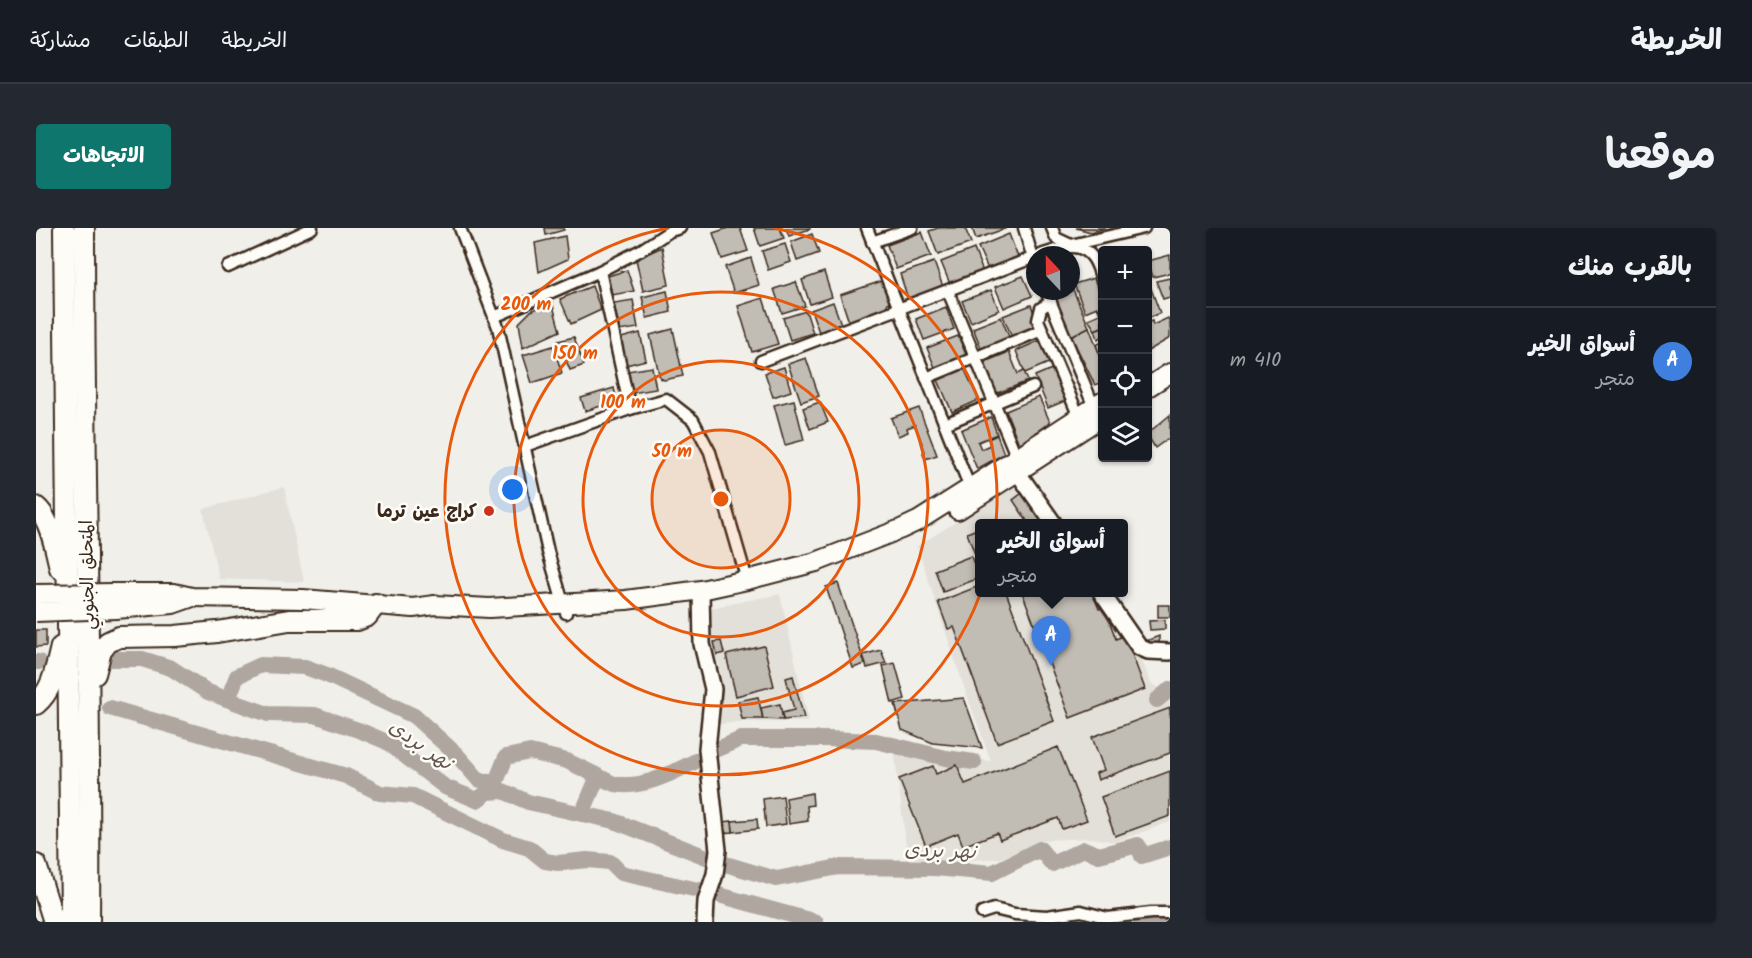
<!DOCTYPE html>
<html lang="ar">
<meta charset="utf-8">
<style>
body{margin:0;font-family:Kalam,"Playpen Sans Arabic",sans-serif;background:#242831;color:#f1f3f6;direction:rtl}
.controls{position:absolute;right:18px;top:18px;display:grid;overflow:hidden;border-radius:6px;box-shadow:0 2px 4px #0004}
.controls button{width:54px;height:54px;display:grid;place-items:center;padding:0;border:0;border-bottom:2px solid #363941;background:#171b24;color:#f1f3f6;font:30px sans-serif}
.compass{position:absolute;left:990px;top:18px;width:54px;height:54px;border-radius:50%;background:#171b24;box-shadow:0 2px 4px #0004;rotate:338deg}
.you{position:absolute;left:477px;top:262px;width:21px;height:21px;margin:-15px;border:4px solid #fff;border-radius:50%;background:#1a73e8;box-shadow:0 0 0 9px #1a73e833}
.badge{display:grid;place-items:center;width:39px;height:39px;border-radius:50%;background:#0f766e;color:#fff;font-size:20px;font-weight:700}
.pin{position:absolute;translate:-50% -50px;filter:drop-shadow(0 2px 3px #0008)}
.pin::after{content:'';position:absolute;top:32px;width:21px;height:18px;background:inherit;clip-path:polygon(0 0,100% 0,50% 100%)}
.popup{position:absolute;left:939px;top:291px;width:153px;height:78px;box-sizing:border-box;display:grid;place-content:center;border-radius:6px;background:#171b24;filter:drop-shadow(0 2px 4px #0005);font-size:20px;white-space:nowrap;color:#9ea1a6}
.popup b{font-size:22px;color:#f1f3f6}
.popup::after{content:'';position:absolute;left:50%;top:100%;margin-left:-12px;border:12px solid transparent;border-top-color:#171b24}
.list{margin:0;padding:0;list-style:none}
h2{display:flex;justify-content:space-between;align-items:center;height:78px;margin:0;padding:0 24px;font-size:26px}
h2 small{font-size:20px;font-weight:400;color:#9ea1a6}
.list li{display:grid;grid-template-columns:39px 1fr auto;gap:18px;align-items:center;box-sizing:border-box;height:108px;padding:0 24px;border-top:2px solid #363941}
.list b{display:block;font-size:22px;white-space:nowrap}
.list p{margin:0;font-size:20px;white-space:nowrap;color:#9ea1a6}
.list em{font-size:20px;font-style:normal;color:#9ea1a6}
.icon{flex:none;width:33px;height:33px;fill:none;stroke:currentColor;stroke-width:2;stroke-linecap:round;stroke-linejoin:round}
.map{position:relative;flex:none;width:1134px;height:694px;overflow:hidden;direction:ltr;border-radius:6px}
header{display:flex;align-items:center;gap:36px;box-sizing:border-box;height:84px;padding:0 30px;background:#171b24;border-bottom:2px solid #363941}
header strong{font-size:28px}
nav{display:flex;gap:33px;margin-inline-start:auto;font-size:21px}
.intro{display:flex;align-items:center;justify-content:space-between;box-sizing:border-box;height:144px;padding:0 36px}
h1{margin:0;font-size:42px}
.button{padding:15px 27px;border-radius:6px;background:#0f766e;color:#fff;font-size:21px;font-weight:700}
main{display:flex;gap:36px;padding:0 36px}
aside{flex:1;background:#171b24;border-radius:6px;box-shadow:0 2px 4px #0004}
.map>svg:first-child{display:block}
.built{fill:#e3e0da}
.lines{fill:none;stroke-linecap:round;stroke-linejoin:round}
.river{stroke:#aea69f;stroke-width:16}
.building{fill:#c1bcb4;stroke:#3b2a1e;stroke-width:1.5}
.street-casing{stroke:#3b2a1e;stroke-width:15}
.secondary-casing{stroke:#3b2a1e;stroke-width:20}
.primary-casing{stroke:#3b2a1e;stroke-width:22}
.highway-casing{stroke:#3b2a1e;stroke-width:24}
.street{stroke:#fdfcf7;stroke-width:10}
.secondary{stroke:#fdfcf7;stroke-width:15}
.primary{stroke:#fdfcf7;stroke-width:18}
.highway{stroke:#fdfcf7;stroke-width:20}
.primary-bridge-casing{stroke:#3b2a1e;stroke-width:22;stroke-linecap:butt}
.primary-bridge{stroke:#fdfcf7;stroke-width:18}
.ring{fill:none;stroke:#e8590c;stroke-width:3}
.poi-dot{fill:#c8321e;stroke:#fdfcf7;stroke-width:2}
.labels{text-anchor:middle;stroke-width:5;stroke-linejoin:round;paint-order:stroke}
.poi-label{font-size:18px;font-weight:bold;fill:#3b2a1e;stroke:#fdfcf7;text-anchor:end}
.street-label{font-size:18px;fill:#3b2a1e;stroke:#fdfcf7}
.water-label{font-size:20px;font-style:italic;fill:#63554b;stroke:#fdfcf7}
.centre{fill:#e8590c;stroke:#fdfcf7;stroke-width:3}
.ring-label{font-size:18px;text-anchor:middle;font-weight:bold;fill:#e8590c;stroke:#fdfcf7;stroke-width:5;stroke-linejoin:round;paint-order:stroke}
</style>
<header>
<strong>الخريطة</strong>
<nav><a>الخريطة</a><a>الطبقات</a><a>مشاركة</a></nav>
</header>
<div class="intro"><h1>موقعنا</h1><a class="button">الاتجاهات</a></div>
<main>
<aside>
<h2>بالقرب منك<small></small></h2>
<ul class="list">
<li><span class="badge" style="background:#3f7fe0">A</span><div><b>أسواق الخير</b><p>متجر</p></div><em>410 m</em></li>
</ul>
</aside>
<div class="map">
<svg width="1134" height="694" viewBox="0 0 1134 694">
<rect width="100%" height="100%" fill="#f1efea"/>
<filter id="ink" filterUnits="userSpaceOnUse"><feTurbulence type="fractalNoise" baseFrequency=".0167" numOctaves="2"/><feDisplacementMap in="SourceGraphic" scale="12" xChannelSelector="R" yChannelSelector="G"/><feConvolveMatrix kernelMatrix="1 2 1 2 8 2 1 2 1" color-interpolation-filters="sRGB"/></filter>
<g filter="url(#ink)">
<g class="built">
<path d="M986,253L1015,295L943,296V364L1063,365L1101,421L1115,455L1131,465L1134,459V594L1079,614L1057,610L1007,612L966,630L911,634L872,633L858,521L955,533L929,462L881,318Z"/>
<path d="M248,259L268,354L183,351L167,281Z"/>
<path d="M744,366L773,494H702L678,497L685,468L686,455L683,437L678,427L675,414L674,380Z"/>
</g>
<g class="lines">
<g class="river">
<path d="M72,431H106L135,440L172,464L212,479L232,486L279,487L325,503L351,514L409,559L441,572L452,564L467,563L492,574L578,593L673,630"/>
<path d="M0,434H3"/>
<path d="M192,471L201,448L225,437L269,439L291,447L378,488L421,527L442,551L459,556L470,529L494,524L531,533L562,548L546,586"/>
<path d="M1121,472L1134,461"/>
<path d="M74,480L310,548L344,565L377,568L467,612L493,620L509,633L522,635L551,632L574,634L585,645L667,663"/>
<path d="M679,522L705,511H791L840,513L910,530L938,534"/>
<path d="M562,548C568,551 574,555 579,556C607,562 640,543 664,531"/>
<path d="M686,635L740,651L803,639L899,640L956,645L1004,621L1016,636L1048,621L1063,627L1102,617L1106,628L1134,619"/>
<path d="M683,667L780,694"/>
<path d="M1105,694L1113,692L1134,693"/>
</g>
</g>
<g class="building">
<path d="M509,0H528V2L510,7Z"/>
<path d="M692,0H704L712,23L686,31L677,5Z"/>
<path d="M718,0H744L748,10L724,18Z"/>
<path d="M750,0H773L774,1L753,8Z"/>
<path d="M902,0H929L935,15L902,27L893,3Z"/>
<path d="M936,0H971L940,11Z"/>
<path d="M1040,0H1070L1055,4Z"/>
<path d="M886,4L895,28L860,41L851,17Z"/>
<path d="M776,6L783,25L761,33L755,14Z"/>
<path d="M973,6L982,29L952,41L942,19Z"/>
<path d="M529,8L532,31L503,44L499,15Z"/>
<path d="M749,16L755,34L732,42L726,23Z"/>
<path d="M626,19L633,57L607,63L600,31Z"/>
<path d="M938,21L947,44L914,56L905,34Z"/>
<path d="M1134,27V45L1117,49L1112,33Z"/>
<path d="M715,30L723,57L698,65L689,39Z"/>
<path d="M898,34L907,59L872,71L864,46Z"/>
<path d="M591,42L598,63L576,67L572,48Z"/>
<path d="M788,44L796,69L774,76L766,52Z"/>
<path d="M987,48L996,68L968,80L959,59Z"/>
<path d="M1058,50L1066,70V79L1062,81L1061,79L1049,84L1038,56Z"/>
<path d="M1134,50V69L1127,71L1120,53Z"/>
<path d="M846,53L853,73L848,82L813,94L804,67Z"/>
<path d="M760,54L769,78L746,85L738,61Z"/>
<path d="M1112,55H1113L1124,85L1112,90Z"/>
<path d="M1035,57L1053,99L1035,108L1017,64L1035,63Z"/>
<path d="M556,58L565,82L535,96L524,71Z"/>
<path d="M955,62L963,82L935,94L926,73Z"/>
<path d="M631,63L635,84L611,90L606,69Z"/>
<path d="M727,70L742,116L716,124L702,78Z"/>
<path d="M597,72L602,100L583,103L578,75Z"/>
<path d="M516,74L524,103L487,120L483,95L495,83Z"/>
<path d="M797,74L805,96L783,104L775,82Z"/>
<path d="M995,77L1003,98L976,109L967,88Z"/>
<path d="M910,79L918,101L888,112L880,91Z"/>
<path d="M1066,79V99L1059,102L1052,91L1064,86L1062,81Z"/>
<path d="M770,83L777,105L754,112L747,90Z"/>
<path d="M965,89L974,111L946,122L937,100Z"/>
<path d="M1132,90L1134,96V110L1112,123V94L1116,93L1117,97Z"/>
<path d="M1053,99L1066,132V154L1059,157L1035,108Z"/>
<path d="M1066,99V109L1062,111L1059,102Z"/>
<path d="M637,101L647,148L628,152L624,150L614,107Z"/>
<path d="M604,105L610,132L590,137L585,110Z"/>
<path d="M922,108L931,129L900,142L891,120Z"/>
<path d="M538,109L548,137L534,142L522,113Z"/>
<path d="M1007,111L1017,133L989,145L980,123Z"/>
<path d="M1066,114V132L1060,117Z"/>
<path d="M517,118L526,145L496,155L487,127Z"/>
<path d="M973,124L982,146L988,143L992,153L959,166L946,135Z"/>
<path d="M770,130L783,168L765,174L752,136Z"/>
<path d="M616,139L620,161L596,165L591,143Z"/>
<path d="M748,139L755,163L737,169L729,145Z"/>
<path d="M928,140L943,172L916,184L902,152Z"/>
<path d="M1018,140L1031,172L1012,180L999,148Z"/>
<path d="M578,160L581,173L549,183L545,170Z"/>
<path d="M1003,169L1014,194L983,216L970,183Z"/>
<path d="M758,172L768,212L749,217L738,177Z"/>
<path d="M784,174L792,194L774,201L767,180Z"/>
<path d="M883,180L901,227L889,231L887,225L889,224L879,197L871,200L872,204L862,208L855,190Z"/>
<path d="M1134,187V209L1119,220L1112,208V205Z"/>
<path d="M955,189L961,206L942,214L945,221L954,217L952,211L961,207L968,226L941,241L925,202Z"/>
<path d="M990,262L1013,296H993L977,272Z"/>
<path d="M943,300V337L931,305Z"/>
<path d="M935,328L943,350L907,364L899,342Z"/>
<path d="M802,355L829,436L817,440L790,359Z"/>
<path d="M943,358V364H970L1018,493L961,515L918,399L912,401L902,374Z"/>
<path d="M986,364H1056L1063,381L1068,379L1080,411L1089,407L1109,461L1034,490Z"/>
<rect x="1122" y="377" width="12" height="12"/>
<path d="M1129,392V401L1114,402L1113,393Z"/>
<path d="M0,402H10V418L0,419Z"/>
<path d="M1123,408V417L1111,415L1110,413Z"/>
<path d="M685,413L688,425L681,427L678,414Z"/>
<path d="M728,418L738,458L700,468L690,427Z"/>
<path d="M845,422L850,435L831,440L827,427Z"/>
<path d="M859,435L869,471L856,475L847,438Z"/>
<path d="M757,448L768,490L747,492L746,485L758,482L750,450Z"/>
<path d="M722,469L727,491H706L702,473Z"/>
<path d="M928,470L946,520L897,515L866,502L859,476Z"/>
<path d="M744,476L747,492L727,491L725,480Z"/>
<path d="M1134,480V525L1062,552L1060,545L1068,542L1056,509Z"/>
<path d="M1022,519L1051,592L1026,601L1022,590L964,612L961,605L927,618L922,605L890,618L863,551L897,538L900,546L921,537L929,556Z"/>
<path d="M1134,543V588L1079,608L1065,569Z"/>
<path d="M776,565L777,577L771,578L772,593L753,596L750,570Z"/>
<path d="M747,568L750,596L730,599L727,571Z"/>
<path d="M721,591L722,601L697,604L696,593Z"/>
<path d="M696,593L697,604L686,605L685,594Z"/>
</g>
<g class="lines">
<defs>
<g id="street">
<path d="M424,0L462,99L512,324L530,385"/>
<path d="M831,0L934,260"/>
<path d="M988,0L998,34"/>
<path d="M1016,0L1020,10L1035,17L1108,0"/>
<path d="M836,14L876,0"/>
<path d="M1005,27C1023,21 1044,11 1057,30C1062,37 1064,46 1066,53"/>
<path d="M192,39L276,0"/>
<path d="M912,63L981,230"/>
<path d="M1010,63L1060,184"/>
<path d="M1015,74L1005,80L1002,92L1043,189"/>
<path d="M458,89L564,43L605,22L634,3L644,0"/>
<path d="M725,133L999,29"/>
<path d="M890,150L1006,102"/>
<path d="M594,181L630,171L657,192L674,224L711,352"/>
<path d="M909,196L997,159"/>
<path d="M489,218L594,181L564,43"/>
<path d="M946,685L958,681L979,686L1011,688L1045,683L1072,690L1115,685H1134"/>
</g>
<g id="secondary">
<path d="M982,245L1018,296"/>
<path d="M665,362L666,416L677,461L671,521L682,622L679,646L670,673L669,694"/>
<path d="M1065,364L1103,419L1112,423L1134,424"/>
</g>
<g id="primary">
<path d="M1112,159L1134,145"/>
<path d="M922,282L1066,189"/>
<path d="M79,365H138L156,369L267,371L377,380L399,377L453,380L590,372L665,362L711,352L780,334L865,301L882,293L934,260L1066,174"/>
<path d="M80,381L137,376L154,370"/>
</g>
<g id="highway">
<path d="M28,0L35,694"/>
<path d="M48,0C48,231 55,463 53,694"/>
<path d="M0,279C14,290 20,322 24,340"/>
<path d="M59,446L65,423L72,414L83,409L139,408L181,404L253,392H321L331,388L340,376"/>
<path d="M0,476C17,462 20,439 25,419"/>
<path d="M0,637L18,694"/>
</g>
</defs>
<use href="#street" class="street-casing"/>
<use href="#secondary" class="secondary-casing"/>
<use href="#primary" class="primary-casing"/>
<use href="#highway" class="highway-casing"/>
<use href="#street" class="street"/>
<use href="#secondary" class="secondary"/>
<use href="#primary" class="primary"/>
<use href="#highway" class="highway"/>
<defs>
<g id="primary-bridge">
<path d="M0,366L79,365"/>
<path d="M0,384L80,381"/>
</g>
</defs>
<use href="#primary-bridge" class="primary-bridge-casing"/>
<use href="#primary-bridge" class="primary-bridge"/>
</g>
</g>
<circle cx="685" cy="271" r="69" fill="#e8590c" fill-opacity=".12"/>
<g class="ring">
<circle cx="685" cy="271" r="69"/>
<circle cx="685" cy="271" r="138"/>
<circle cx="685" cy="271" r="207"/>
<path d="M738 0A276 276 0 1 1 632 0"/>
</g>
<circle class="poi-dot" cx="453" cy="283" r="6"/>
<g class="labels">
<g class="poi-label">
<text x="441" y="289">كراج عين ترما</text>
</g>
<g class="street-label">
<text transform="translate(51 347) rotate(-91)" y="6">المتحلق الجنوبي</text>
</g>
<g class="water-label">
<text transform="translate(385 516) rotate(35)" y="7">نهر بردى</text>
<text transform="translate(904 622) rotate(2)" y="7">نهر بردى</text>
</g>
</g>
<circle cx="685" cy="271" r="9" class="centre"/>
<g class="ring-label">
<text x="490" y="82">200 m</text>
<text x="539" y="131">150 m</text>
<text x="587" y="180">100 m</text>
<text x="636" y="229">50 m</text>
</g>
</svg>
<div class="controls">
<button>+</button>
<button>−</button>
<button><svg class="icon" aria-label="locate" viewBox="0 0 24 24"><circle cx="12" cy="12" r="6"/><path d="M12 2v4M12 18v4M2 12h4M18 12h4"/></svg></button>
<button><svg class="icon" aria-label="layers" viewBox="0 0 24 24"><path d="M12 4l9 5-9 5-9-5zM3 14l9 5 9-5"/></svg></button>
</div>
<svg class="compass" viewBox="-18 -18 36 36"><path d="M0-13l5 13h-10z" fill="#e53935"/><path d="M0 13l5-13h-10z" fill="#9ea1a6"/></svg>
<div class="you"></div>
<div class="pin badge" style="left:1015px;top:438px;background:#3f7fe0">A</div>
<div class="popup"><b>أسواق الخير</b>متجر</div>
</div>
</main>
